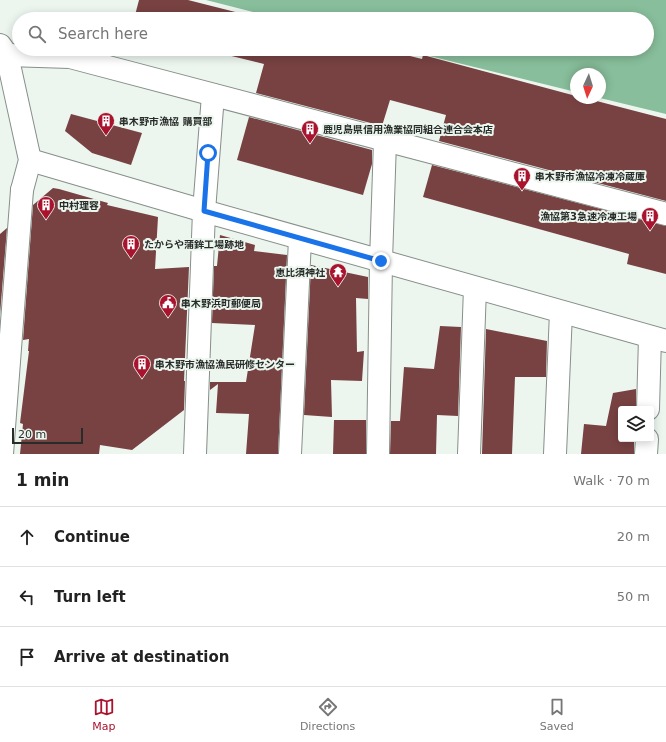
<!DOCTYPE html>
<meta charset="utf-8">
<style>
body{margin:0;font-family:"DejaVu Sans","Noto Sans JP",sans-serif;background:#f2f2f2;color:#222}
.controls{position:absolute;right:12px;bottom:12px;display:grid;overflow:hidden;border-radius:4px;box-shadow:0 2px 10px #0003}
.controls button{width:36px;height:36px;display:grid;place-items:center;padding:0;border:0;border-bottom:1px solid #e0e0e0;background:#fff;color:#222;font:20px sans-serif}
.compass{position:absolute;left:570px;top:68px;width:36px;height:36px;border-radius:50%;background:#fff;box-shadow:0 2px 10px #0003;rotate:184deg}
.scale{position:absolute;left:12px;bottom:10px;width:71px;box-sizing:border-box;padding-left:4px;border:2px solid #282c29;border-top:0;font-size:11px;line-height:14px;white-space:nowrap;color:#282c29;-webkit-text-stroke:3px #ecf6ef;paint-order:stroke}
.stop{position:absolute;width:12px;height:12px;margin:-9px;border:3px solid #1a73e8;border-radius:50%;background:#fff}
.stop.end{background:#1a73e8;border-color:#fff;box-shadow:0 1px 4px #0008}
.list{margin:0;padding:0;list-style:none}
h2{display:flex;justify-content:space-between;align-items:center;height:52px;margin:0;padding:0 16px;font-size:17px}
h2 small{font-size:13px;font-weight:400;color:#767676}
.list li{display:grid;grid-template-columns:26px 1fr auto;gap:12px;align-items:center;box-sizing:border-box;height:60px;padding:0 16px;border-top:1px solid #e0e0e0}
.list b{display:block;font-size:15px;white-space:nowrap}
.list em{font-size:13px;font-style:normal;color:#767676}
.icon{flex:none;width:22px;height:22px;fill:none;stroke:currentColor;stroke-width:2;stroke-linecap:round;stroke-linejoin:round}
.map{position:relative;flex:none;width:666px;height:454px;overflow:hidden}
.search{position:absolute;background:#fff;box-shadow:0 2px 10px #0003;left:12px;right:12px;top:12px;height:44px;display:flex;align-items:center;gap:10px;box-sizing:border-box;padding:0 14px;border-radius:22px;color:#767676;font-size:15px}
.sheet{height:232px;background:#fff}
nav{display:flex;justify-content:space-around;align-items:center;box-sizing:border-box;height:56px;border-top:1px solid #e0e0e0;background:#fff;font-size:11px;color:#767676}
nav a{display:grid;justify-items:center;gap:2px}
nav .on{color:#aa132e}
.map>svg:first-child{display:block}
.water{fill:#88be9b}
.building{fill:#784242}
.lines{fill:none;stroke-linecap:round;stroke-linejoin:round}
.minor-casing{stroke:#868f89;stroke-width:24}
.tertiary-casing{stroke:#868f89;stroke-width:24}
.minor{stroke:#fff;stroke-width:22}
.tertiary{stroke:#fff;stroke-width:22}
.route{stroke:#1a73e8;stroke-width:5}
.labels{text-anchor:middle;stroke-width:4;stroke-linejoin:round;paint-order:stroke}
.poi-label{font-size:10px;font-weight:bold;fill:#282c29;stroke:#ecf6ef;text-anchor:start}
</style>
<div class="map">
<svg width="666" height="454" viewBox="0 0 666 454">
<rect width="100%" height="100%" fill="#ecf6ef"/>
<path class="water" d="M206,0H666V114L600,98V74H576V92L401,49H647V19H280Z"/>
<g class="building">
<path d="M139,0H188L263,19H134Z"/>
<path d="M203,49H382L422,59L423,55L576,96V98H585L666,119V201L439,141L446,115L390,100L382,126L256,93L264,64Z"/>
<path d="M71,114L142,133L131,165L92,153L65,131Z"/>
<path d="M249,117L372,150V164L363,195L237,160Z"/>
<path d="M432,165L666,226V274L627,264L629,254L423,197Z"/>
<path d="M53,188L59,189L108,203L107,205L158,217L155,269L189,267L184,381H185L184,410L132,450L100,445L99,454H20L23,424L20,423L29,351H28L29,339L23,340L33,205Z"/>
<path d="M7,228L0,315V234Z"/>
<path d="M220,235L255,245L254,251L287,255L278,454H246L249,414L216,413L218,384L210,390V382H246L255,325L212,323L214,266H217Z"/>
<path d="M311,265L368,277V299L356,298L357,352L364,351L362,381L331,380L332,417L304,415Z"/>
<path d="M440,326L461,327L458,416L437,415L436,454H390L391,421H400L404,367L434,369Z"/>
<path d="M486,329L547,341L546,377H515L512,454H482Z"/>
<path d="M636,389V409H621V439H634V454H581L584,424L606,426L613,393Z"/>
<path d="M334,420H366V454H333Z"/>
</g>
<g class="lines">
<defs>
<g id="minor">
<path d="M7,55L70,57L666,214"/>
<path d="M381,261L385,141"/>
<path d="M648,409L650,337"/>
<path d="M2,454L22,190"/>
<path d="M195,454L204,211L213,95"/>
<path d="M290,454L300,239"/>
<path d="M469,454L475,288"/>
<path d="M555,454L561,312"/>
<path d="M646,454L647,439"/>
</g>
<g id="tertiary">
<path d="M0,45L7,55L30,160L22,190"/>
<path d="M30,160L204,211L666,341"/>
<path d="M378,454L381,261"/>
</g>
</defs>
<use href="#minor" class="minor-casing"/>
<use href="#tertiary" class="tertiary-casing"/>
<use href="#minor" class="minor"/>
<use href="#tertiary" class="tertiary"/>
</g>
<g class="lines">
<path class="route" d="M208,153L204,211L381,261"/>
</g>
<defs>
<symbol id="building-pin" viewBox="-11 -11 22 30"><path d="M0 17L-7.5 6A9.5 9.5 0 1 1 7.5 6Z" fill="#aa132e" stroke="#ecf6ef"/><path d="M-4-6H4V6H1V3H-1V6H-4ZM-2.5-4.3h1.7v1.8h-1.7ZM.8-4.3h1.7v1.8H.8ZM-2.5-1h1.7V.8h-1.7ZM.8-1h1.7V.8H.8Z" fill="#fff"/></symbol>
<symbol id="temple-pin" viewBox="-11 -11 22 30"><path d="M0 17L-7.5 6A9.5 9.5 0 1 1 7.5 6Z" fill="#aa132e" stroke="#ecf6ef"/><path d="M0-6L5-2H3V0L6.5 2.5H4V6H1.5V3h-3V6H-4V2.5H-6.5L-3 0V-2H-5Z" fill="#fff"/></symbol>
<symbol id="civic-pin" viewBox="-11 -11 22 30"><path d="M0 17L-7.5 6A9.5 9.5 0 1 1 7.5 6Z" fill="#aa132e" stroke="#ecf6ef"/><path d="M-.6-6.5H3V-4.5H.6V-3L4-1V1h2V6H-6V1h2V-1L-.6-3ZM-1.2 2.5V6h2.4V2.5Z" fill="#fff"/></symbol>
</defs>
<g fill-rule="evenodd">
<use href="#building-pin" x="96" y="111" width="20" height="27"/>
<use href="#building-pin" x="300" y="119" width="20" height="27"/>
<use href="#building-pin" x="512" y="166" width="20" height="27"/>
<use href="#building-pin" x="36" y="195" width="20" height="27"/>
<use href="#building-pin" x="640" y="206" width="20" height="27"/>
<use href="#building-pin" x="121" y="234" width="20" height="27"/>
<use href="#temple-pin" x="328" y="262" width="20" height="27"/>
<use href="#civic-pin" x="158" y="293" width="20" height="27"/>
<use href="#building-pin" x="132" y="354" width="20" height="27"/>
</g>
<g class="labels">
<g class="poi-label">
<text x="119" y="125">串木野市漁協 購買部</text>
<text x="323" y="133">鹿児島県信用漁業協同組合連合会本店</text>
<text x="535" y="180">串木野市漁協冷凍冷蔵庫</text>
<text x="59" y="209">中村理容</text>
<text x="637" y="220" text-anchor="end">漁協第3急速冷凍工場</text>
<text x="144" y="248">たからや蒲鉾工場跡地</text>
<text x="325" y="276" text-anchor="end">恵比須神社</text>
<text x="181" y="307">串木野浜町郵便局</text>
<text x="155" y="368">串木野市漁協漁民研修センター</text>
</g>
</g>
</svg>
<div class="controls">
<button><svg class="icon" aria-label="layers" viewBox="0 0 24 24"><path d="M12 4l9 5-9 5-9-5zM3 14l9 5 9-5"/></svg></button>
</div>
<svg class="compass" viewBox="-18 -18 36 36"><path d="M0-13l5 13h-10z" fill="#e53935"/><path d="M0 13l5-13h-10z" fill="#767676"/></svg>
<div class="scale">20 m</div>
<div class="stop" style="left:208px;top:153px"></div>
<div class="stop end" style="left:381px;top:261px"></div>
<div class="search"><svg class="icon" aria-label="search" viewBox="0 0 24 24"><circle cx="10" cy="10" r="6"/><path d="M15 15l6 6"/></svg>Search here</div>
</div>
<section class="sheet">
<h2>1 min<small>Walk · 70 m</small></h2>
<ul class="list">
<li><svg class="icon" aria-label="ahead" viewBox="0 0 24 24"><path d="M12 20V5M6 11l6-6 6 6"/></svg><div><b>Continue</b></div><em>20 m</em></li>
<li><svg class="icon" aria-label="left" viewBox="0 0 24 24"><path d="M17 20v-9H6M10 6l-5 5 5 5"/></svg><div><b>Turn left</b></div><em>50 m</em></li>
<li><svg class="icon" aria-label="arrive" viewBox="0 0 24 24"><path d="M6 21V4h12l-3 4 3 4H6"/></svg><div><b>Arrive at destination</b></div></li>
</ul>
</section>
<nav>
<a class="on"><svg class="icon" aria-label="map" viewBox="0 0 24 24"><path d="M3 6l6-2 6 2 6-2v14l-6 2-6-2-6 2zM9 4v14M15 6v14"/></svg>Map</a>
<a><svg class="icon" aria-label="directions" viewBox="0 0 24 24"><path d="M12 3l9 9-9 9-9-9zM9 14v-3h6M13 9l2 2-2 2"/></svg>Directions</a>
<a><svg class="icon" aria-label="saved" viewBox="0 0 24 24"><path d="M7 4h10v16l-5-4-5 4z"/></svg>Saved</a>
</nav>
